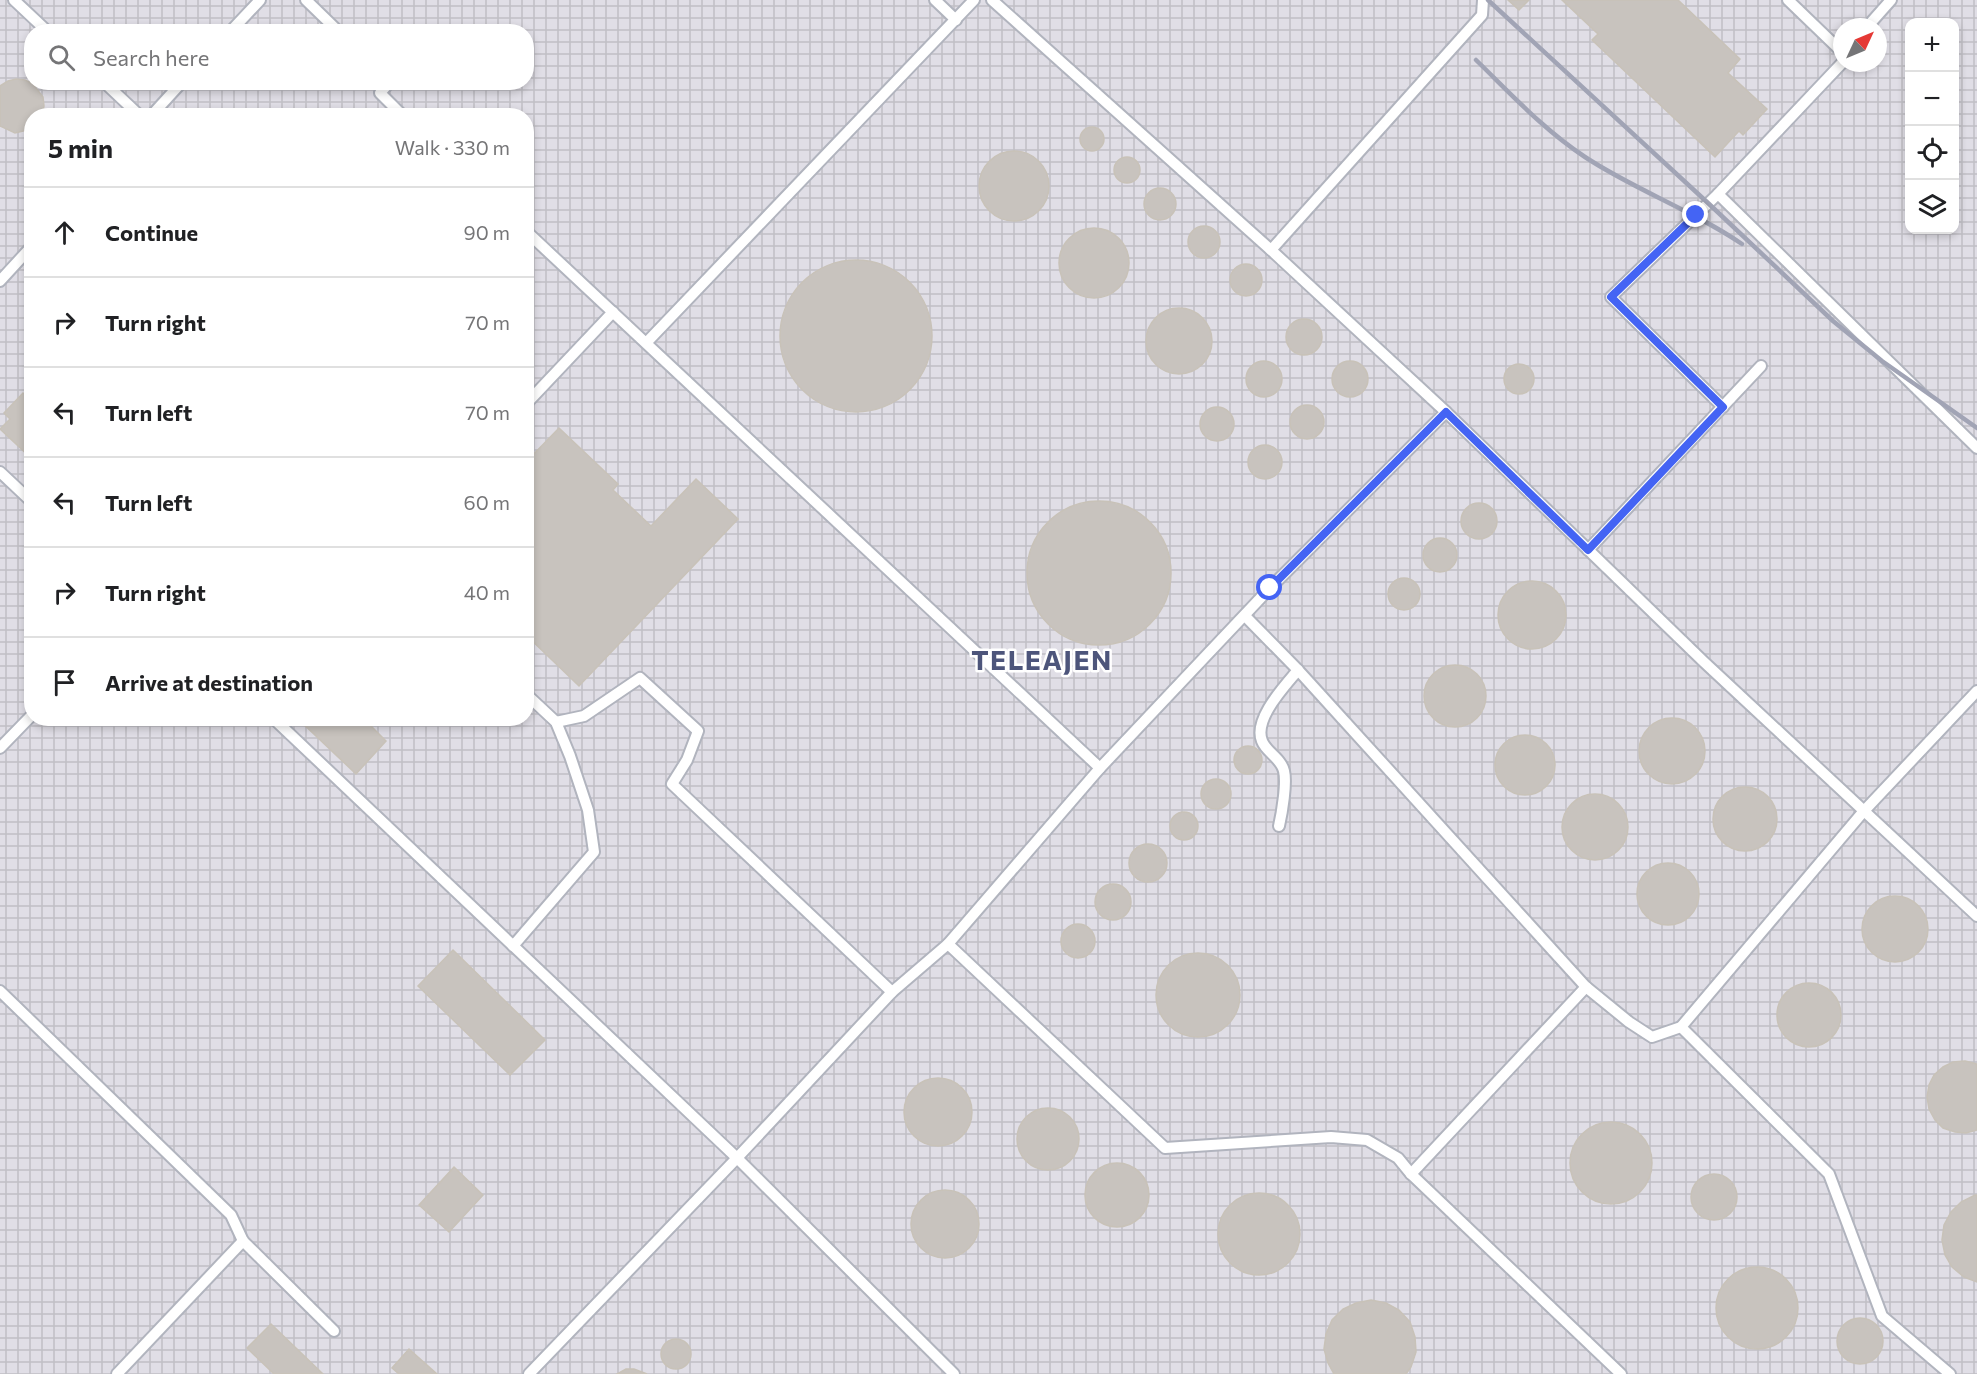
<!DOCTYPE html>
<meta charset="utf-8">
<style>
body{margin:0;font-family:Commissioner,sans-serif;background:#f2f2f2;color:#202124}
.controls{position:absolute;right:18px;top:18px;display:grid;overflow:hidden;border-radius:12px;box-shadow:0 3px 9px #0003}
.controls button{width:54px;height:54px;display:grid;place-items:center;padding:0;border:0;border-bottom:2px solid #e0e0e0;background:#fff;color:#202124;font:30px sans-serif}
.compass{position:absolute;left:1833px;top:18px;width:54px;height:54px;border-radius:50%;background:#fff;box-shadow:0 3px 9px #0003;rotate:46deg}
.stop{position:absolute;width:18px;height:18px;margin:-14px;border:4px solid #4464f4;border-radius:50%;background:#fff}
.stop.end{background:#4464f4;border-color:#fff;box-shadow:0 2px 6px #0008}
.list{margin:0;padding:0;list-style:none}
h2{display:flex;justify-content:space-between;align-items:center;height:78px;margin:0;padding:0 24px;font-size:26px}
h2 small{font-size:20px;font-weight:400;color:#757577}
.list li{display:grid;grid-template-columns:39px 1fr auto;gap:18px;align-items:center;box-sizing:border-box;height:90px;padding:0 24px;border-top:2px solid #e0e0e0}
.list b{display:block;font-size:22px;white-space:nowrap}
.list em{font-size:20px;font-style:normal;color:#757577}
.icon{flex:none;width:33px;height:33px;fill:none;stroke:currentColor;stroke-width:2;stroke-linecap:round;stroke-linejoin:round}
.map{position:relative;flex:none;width:1977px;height:1374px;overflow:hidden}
.search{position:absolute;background:#fff;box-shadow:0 3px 9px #0003;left:24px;top:24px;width:510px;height:66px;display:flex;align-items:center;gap:15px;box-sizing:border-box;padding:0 21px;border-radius:24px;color:#757577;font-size:22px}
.panel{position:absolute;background:#fff;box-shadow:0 3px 9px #0003;left:24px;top:108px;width:510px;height:618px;border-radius:24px}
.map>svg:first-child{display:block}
.industrial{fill:url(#industrial-grid);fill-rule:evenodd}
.building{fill:#c8c3be;stroke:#c8c2b8;stroke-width:1.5}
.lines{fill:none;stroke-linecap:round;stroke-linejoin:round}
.service-casing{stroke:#b1b4be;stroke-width:14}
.service{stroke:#fff;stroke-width:10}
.rail{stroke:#a1a4b5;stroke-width:4.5}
.route{stroke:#4464f4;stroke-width:8}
.labels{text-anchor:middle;stroke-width:5;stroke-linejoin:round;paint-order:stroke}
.district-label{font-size:27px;font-weight:bold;letter-spacing:1.5px;fill:#4d557b;stroke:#fff}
</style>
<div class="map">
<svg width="1977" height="1374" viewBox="0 0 1977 1374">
<defs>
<pattern id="industrial-grid" width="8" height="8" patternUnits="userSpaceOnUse" patternTransform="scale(1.5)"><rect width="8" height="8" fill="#e0dee6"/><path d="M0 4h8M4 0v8" fill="none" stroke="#c0bfc5"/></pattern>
</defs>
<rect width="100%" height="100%" fill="#ede7de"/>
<path class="industrial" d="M0,0H1977V1374H0ZM1910,22H1954V230H1910ZM1842,27H1878V63H1842ZM32,32H526V82H32ZM32,116H526V718H32Z"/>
<g class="building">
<path d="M1508,0H1529L1519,10Z"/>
<path d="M1562,0H1678L1740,59L1728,73L1767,109L1743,135L1739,131L1715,157L1592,40L1598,34Z"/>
<path d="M16,79L25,80L33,84L43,97L44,106L42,116H32V129L15,133L0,126V86L8,81Z"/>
<circle cx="1092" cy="139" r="12"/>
<circle cx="1014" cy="186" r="35"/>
<circle cx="1127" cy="170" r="13"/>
<circle cx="1160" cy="204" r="16"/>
<circle cx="1204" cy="242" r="16"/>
<circle cx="1094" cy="263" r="35"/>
<circle cx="856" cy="336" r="76"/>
<circle cx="1246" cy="280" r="16"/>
<circle cx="1179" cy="341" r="33"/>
<circle cx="1304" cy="337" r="18"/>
<circle cx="1264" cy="379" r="18"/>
<circle cx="1350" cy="379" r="18"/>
<circle cx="1519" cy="379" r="15"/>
<path d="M23,393L32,401V459L0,429L10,419L4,413Z"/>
<circle cx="1307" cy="422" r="17"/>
<circle cx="1217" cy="424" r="17"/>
<path d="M559,428L618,484L613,490L651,526L696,479L738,519L579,686L526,635V462Z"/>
<circle cx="1265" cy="462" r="17"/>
<circle cx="1099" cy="573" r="72"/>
<circle cx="1479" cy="521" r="18"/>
<circle cx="1440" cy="555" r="17"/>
<circle cx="1404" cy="594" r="16"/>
<circle cx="1532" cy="615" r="34"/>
<circle cx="1455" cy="696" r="31"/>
<path d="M297,718H363L386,741L356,774Z"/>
<circle cx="1672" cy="751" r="33"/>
<circle cx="1525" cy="765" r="30"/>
<circle cx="1248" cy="760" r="14"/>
<circle cx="1216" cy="794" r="15"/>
<circle cx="1745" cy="819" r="32"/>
<circle cx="1595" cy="827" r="33"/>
<circle cx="1184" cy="826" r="14"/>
<circle cx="1148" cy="863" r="19"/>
<circle cx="1668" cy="894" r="31"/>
<circle cx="1113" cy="902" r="18"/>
<circle cx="1895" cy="929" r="33"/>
<circle cx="1078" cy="941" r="17"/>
<path d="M453,950L545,1040L510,1075L418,986Z"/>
<circle cx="1198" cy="995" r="42"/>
<circle cx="1809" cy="1015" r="32"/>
<path d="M1965,1061L1977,1064V1130L1966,1133L1955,1132L1943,1128L1935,1120L1929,1109L1927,1097L1929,1085L1934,1075L1943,1067L1953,1062Z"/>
<circle cx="938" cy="1112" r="34"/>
<circle cx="1048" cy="1139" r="31"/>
<circle cx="1611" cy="1163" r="41"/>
<circle cx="1117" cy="1195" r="32"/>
<path d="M454,1167L483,1195L449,1232L419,1205Z"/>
<circle cx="1714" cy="1197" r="23"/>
<circle cx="945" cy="1224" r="34"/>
<circle cx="1259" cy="1234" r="41"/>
<path d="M1975,1195H1977V1282L1964,1277L1952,1267L1945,1255L1942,1240L1944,1225L1951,1212L1961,1202Z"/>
<circle cx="1757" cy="1308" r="41"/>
<path d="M1371,1300L1386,1303L1399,1310L1410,1322L1415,1337L1416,1352L1411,1367L1406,1374H1334L1328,1363L1324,1349L1326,1334L1332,1320L1343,1309L1356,1303Z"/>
<circle cx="1860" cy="1341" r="23"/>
<path d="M271,1324L323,1374H274L247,1348Z"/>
<circle cx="676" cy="1354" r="15"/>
<path d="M409,1349L437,1374H399L392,1368Z"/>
<path d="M626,1369H634L647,1374H617Z"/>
</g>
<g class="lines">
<defs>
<g id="service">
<path d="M14,0L48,32"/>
<path d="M306,0L339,32"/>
<path d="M935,0L956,20"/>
<path d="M992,0L1271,250L1446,412L1704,662L1977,916"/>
<path d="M1788,0L1842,52"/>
<path d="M1867,27L1891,0"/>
<path d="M230,32L260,0"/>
<path d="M104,82L140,116"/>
<path d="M390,82L380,93L403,116"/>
<path d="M151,116L182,82"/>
<path d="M1718,194L1977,448"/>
<path d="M526,231L1100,768"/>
<path d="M1271,250L1482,15L1483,0"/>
<path d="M0,281L32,246"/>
<path d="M647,342L974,0"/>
<path d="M526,404L613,312"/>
<path d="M1723,407L1611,297L1718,194L1842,63"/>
<path d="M0,472L32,502"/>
<path d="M1588,550L1761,366"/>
<path d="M1245,616L1298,670L1586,987L1629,1022L1652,1037L1681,1027L1863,812L1977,691"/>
<path d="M273,718L737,1158L954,1374"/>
<path d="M556,722L584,716L640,678L698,731L687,760L672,784L892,992"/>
<path d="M0,748L32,715"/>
<path d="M1279,826C1282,813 1287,783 1284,771C1281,758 1266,752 1262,741C1253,719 1285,686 1298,670"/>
<path d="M948,944L1165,1148L1331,1137L1367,1140L1398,1158L1411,1174L1621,1374"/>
<path d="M513,946L594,852L588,810L570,756L556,722L526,694"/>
<path d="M0,991L231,1215L243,1241L334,1331"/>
<path d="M1681,1027L1829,1174L1882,1316L1950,1374"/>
<path d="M1411,1174L1586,987"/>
<path d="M117,1374L243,1241"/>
<path d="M529,1374L737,1158L892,992L948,944L1100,768L1270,588L1446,412"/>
</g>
</defs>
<use href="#service" class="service-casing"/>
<use href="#service" class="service"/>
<g class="rail">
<path d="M1488,0L1708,203L1833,321L1882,361L1977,428"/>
<path d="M1476,60C1511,94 1544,130 1585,157C1635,190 1692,210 1742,244"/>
</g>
</g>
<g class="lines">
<path class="route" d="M1270,588L1446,412L1588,550L1723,407L1611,297L1696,215"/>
</g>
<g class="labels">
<g class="district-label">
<text x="1042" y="670">TELEAJEN</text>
</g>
</g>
</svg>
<div class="controls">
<button>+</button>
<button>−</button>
<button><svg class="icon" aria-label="locate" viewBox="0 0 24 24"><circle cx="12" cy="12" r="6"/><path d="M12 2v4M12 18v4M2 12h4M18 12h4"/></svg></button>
<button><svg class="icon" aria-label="layers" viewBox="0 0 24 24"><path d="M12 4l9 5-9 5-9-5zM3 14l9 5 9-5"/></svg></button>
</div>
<svg class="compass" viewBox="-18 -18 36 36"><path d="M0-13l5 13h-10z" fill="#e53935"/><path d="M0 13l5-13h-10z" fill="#757577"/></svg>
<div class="stop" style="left:1270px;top:588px"></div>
<div class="stop end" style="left:1696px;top:215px"></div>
<div class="search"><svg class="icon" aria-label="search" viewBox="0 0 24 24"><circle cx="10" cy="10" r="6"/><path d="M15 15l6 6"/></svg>Search here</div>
<section class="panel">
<h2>5 min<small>Walk · 330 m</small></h2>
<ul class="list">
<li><svg class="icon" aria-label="ahead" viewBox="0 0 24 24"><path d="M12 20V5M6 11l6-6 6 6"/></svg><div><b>Continue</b></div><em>90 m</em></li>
<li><svg class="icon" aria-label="right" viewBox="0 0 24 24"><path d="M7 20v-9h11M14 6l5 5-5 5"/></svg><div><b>Turn right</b></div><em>70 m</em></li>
<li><svg class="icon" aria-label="left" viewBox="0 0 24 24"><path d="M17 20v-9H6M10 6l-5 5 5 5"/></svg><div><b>Turn left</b></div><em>70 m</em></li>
<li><svg class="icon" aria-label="left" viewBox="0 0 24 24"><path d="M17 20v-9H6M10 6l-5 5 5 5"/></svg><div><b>Turn left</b></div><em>60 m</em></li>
<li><svg class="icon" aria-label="right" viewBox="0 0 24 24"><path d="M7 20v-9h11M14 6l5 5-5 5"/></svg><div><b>Turn right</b></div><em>40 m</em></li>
<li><svg class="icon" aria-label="arrive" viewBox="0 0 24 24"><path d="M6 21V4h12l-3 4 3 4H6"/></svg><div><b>Arrive at destination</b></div></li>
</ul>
</section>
</div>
